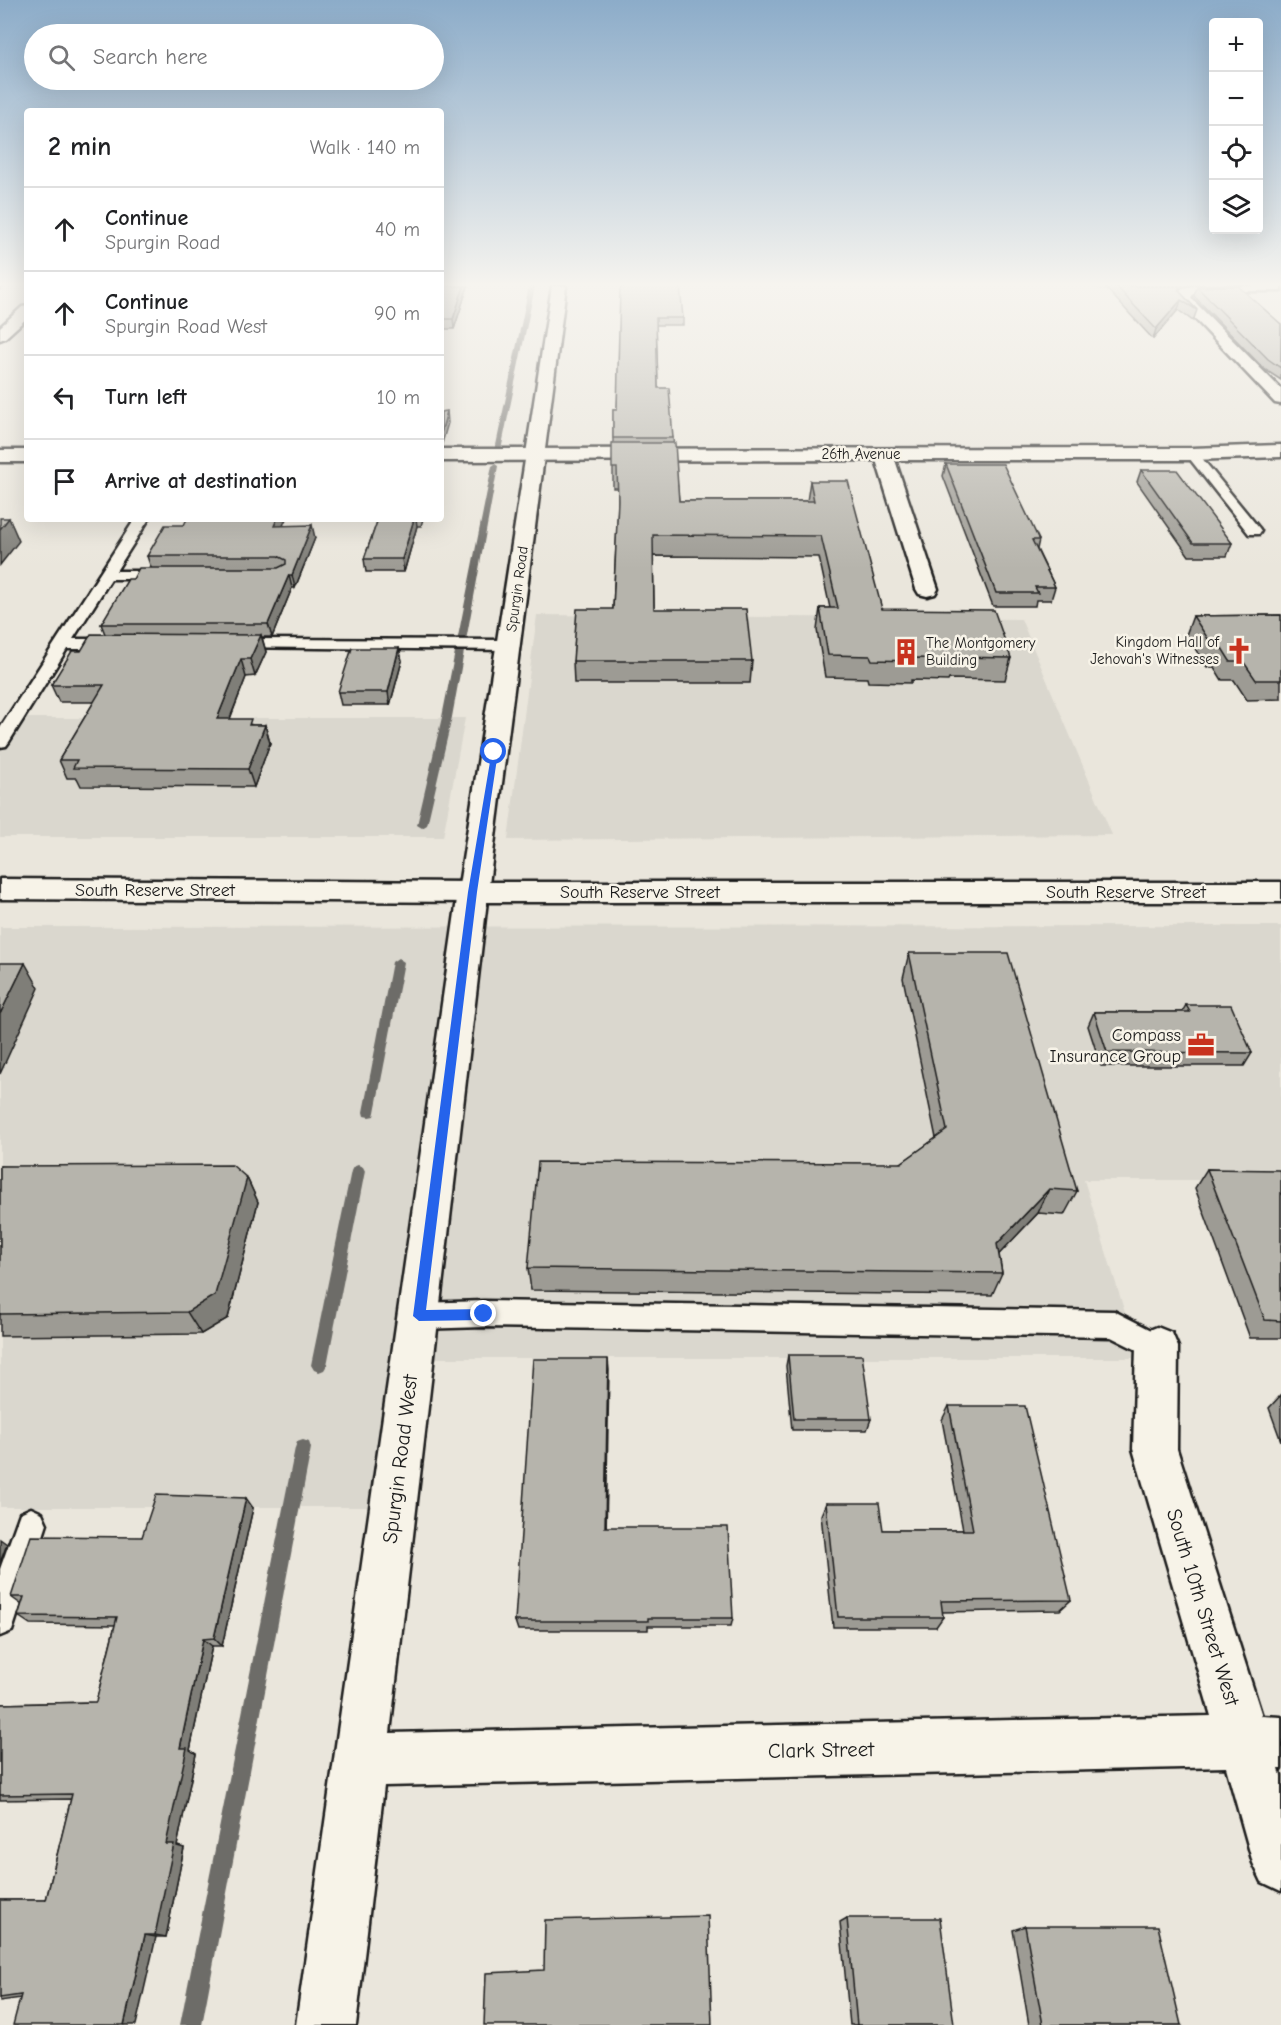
<!DOCTYPE html>
<meta charset="utf-8">
<style>
body{margin:0;font-family:"Comic Neue",sans-serif;background:#f6f6f6;color:#202124}
.controls{position:absolute;right:18px;top:18px;display:grid;overflow:hidden;border-radius:6px;box-shadow:0 6px 24px #0002}
.controls button{width:54px;height:54px;display:grid;place-items:center;padding:0;border:0;border-bottom:2px solid #e0e0e0;background:#fff;color:#202124;font:30px sans-serif}
.stop{position:absolute;width:18px;height:18px;margin:-14px;border:4px solid #2563eb;border-radius:50%;background:#fff}
.stop.end{background:#2563eb;border-color:#fff;box-shadow:0 2px 6px #0008}
.list{margin:0;padding:0;list-style:none}
h2{display:flex;justify-content:space-between;align-items:center;height:78px;margin:0;padding:0 24px;font-size:26px}
h2 small{font-size:20px;font-weight:400;color:#757577}
.list li{display:grid;grid-template-columns:39px 1fr auto;gap:18px;align-items:center;box-sizing:border-box;height:84px;padding:0 24px;border-top:2px solid #e0e0e0}
.list b{display:block;font-size:22px;white-space:nowrap}
.list p{margin:0;font-size:20px;white-space:nowrap;color:#757577}
.list em{font-size:20px;font-style:normal;color:#757577}
.icon{flex:none;width:33px;height:33px;fill:none;stroke:currentColor;stroke-width:2;stroke-linecap:round;stroke-linejoin:round}
.map{position:relative;flex:none;width:1281px;height:2025px;overflow:hidden}
.search{position:absolute;background:#fff;box-shadow:0 6px 24px #0002;left:24px;top:24px;width:420px;height:66px;display:flex;align-items:center;gap:15px;box-sizing:border-box;padding:0 21px;border-radius:33px;color:#757577;font-size:22px}
.panel{position:absolute;background:#fff;box-shadow:0 6px 24px #0002;left:24px;top:108px;width:420px;height:414px;border-radius:6px}
.map>svg:first-child{display:block}
.built{fill:#dad7ce}
.lines{fill:none;stroke-linecap:round;stroke-linejoin:round}
.stream{fill:#6d6c68;fill-rule:evenodd}
.service-casing{stroke:#1c1c1c;stroke-width:5}
.minor-casing{stroke:#1c1c1c;stroke-width:5}
.tertiary-casing{stroke:#1c1c1c;stroke-width:5}
.trunk-casing{stroke:#1c1c1c;stroke-width:5}
.service{fill:#f7f3e8;fill-rule:evenodd}
.minor{fill:#f7f3e8;fill-rule:evenodd}
.tertiary{fill:#f7f3e8;fill-rule:evenodd}
.trunk{fill:#f7f3e8;fill-rule:evenodd}
.wall{fill:#9d9b94;stroke:#1c1c1c;stroke-width:1.5}
.shaded-wall{fill:#7f7e78;stroke:#1c1c1c;stroke-width:1.5}
.building{fill:#b6b4ac;stroke:#1c1c1c;stroke-width:1.5}
.route{fill:#2563eb}
.labels{text-anchor:middle;stroke-width:5;stroke-linejoin:round;paint-order:stroke}
.far-street-label{font-size:15px;fill:#1c1c1c;stroke:#f7f3e8}
.far-poi-label{font-size:15px;fill:#1c1c1c;stroke:#f7f3e8;text-anchor:end}
.street-label{font-size:18px;fill:#1c1c1c;stroke:#f7f3e8}
.poi-label{font-size:18px;fill:#1c1c1c;stroke:#f7f3e8;text-anchor:end}
.near-street-label{font-size:21px;fill:#1c1c1c;stroke:#f7f3e8}
</style>
<div class="map">
<svg width="1281" height="2025" viewBox="0 0 1281 2025">
<rect width="100%" height="100%" fill="#eae6dc"/>
<filter id="ink" filterUnits="userSpaceOnUse"><feTurbulence type="fractalNoise" baseFrequency=".0167" numOctaves="2"/><feDisplacementMap in="SourceGraphic" scale="12" xChannelSelector="R" yChannelSelector="G"/><feConvolveMatrix kernelMatrix="1 2 1 2 8 2 1 2 1" color-interpolation-filters="sRGB"/></filter>
<g filter="url(#ink)">
<g class="built">
<path d="M537,615L1021,619L1112,835L508,840Z"/>
<path d="M6,718H465L443,837H0V726Z"/>
<path d="M1281,926V1180H1084L1139,1358H393L370,1507H0V927Z"/>
</g>
<g class="lines">
<g class="stream">
<path d="M529,286H535L501,450L498,452L495,450Z"/>
<path d="M1086,286L1125,293L1122,295Z"/>
<path d="M495,464L498,466L452,717L427,825L422,828L417,825L442,717L492,466Z"/>
<path d="M398,958L404,962L375,1112L374,1116L369,1117L364,1116L363,1112L392,962Z"/>
<path d="M358,1165L363,1167L365,1171L327,1365L324,1370L319,1372L314,1370L311,1365L351,1171L353,1167Z"/>
<path d="M303,1440L309,1442L311,1448L202,2025H180L295,1448L297,1442Z"/>
</g>
<defs>
<g id="service">
<path d="M1192,450L1196,451L1259,528L1261,531L1259,534H1249L1186,454Z"/>
<path d="M135,519H149L116,571H164L171,575L164,579H111L73,639H114L122,644L114,649H67L9,742L6,746L0,747V728Z"/>
<path d="M234,639L509,640L517,645L509,650L228,647L226,644Z"/>
<path d="M484,1301L1114,1311L1167,1338L1171,1347L1167,1356L1157,1360L1111,1337L484,1327L419,1329L409,1325L405,1316L409,1307L419,1303Z"/>
<path d="M31,1508L42,1513L47,1524L12,1631L0,1636V1569L20,1513Z"/>
</g>
<g id="minor">
<path d="M1195,286H1281V291H1213L1193,294L1191,298L1281,389V404L1275,403L1179,302L1177,299L1182,288Z"/>
<path d="M27,306V318L5,338L0,340V327L22,307Z"/>
<path d="M1281,445V457L1192,460H895L938,589L935,594L927,596L919,594L916,589L876,460L441,461V449L1192,448Z"/>
<rect x="0" y="450" width="27" height="12"/>
<path d="M473,882L484,885L488,892L390,1733L1211,1716L1133,1449L1136,1347L1142,1333L1157,1327L1172,1333L1178,1347L1177,1449L1262,1716L1281,1717V1769H1279L1281,1776V1891L1262,1882L1253,1863L1226,1767L384,1786L356,2025H296L458,892L462,885Z"/>
</g>
<path id="tertiary" d="M552,286H566L488,892L484,899L473,902L462,899L458,892Z"/>
<path id="trunk" d="M0,879L473,882H1281V902H473L0,899Z"/>
</defs>
<use href="#service" class="service-casing"/>
<use href="#minor" class="minor-casing"/>
<use href="#tertiary" class="tertiary-casing"/>
<use href="#trunk" class="trunk-casing"/>
<use href="#service" class="service"/>
<use href="#minor" class="minor"/>
<use href="#tertiary" class="tertiary"/>
<use href="#trunk" class="trunk"/>
</g>
<g class="wall">
<path d="M441,286H468L454,329H441Z"/>
<path d="M1104,286H1187L1180,287L1179,291L1197,310L1193,321L1178,310L1153,339Z"/>
<path d="M1197,287L1281,324V380L1264,369L1194,296Z"/>
<path d="M622,288L683,318V325H656L658,388L673,438L679,501H807L810,481L882,609L1011,658L1005,680L949,679L948,681L911,680V683L868,682L867,678L825,677L817,630L820,608H830L819,557L653,556L654,609L752,661L750,683H574L573,661L613,609L618,503V488H613V410H617Z"/>
<path d="M946,464L1039,540L1037,549L1055,587L1051,600H1036L1035,606H993L943,476Z"/>
<path d="M1141,470L1232,543L1227,556H1189L1137,482Z"/>
<path d="M378,519H423L421,526H417L404,572H366L364,559Z"/>
<path d="M283,525L315,538L295,588H292L272,637H262L266,652L255,676L246,677L230,719L253,725H265L270,743L254,787L81,786L77,778H67L59,760L94,702H59L51,685L81,651L105,634L101,624L133,579L151,568L147,556Z"/>
<path d="M1281,615V699L1247,700L1234,680H1222L1214,667H1207L1186,635L1193,616Z"/>
<path d="M399,648L402,661L390,705H341L338,692Z"/>
<path d="M909,953L1077,1191L1064,1215L1038,1213L999,1254L1002,1273L992,1295L531,1290L528,1268L901,1163L936,1138L903,978Z"/>
<path d="M1186,1005L1252,1053L1244,1066H1101L1088,1026L1094,1012H1182Z"/>
<path d="M0,1166L247,1178L258,1202L228,1318L201,1334L0,1336Z"/>
<path d="M1207,1169L1281,1173V1338H1250L1195,1188Z"/>
<path d="M788,1355L871,1419L867,1430H792L786,1366Z"/>
<path d="M608,1359L606,1527L733,1618L731,1626H648V1630H518L515,1621Z"/>
<path d="M1281,1395V1441L1269,1408Z"/>
<path d="M949,1406L1071,1600L1060,1610L942,1612L943,1617L936,1627H833L821,1515L826,1503L883,1530H963L942,1420Z"/>
<path d="M253,1508L222,1646H212L190,1750L196,1754L177,1846L184,1848L166,1937H156L21,1998L0,2001V1900H46L71,1799L0,1800V1704L96,1702L115,1625L30,1624L18,1616L22,1605L11,1597L142,1537Z"/>
<path d="M847,1918L954,2025H850L840,1922Z"/>
<path d="M1025,1926L1181,2025H1029L1013,1930Z"/>
</g>
<g class="shaded-wall">
<path d="M0,286H5L0,290Z"/>
<path d="M464,286H468L454,329L453,319Z"/>
<path d="M1181,300L1178,310L1153,339L1156,329Z"/>
<path d="M447,411L448,423L441,447V433Z"/>
<path d="M9,518L19,541L0,565V529Z"/>
<path d="M277,519H286L277,538L274,526Z"/>
<path d="M414,519H416L417,526L404,572L402,559Z"/>
<path d="M312,525L315,538L295,588L292,575Z"/>
<path d="M289,575L292,588L272,637L268,624Z"/>
<path d="M261,635L266,652L255,676L250,659Z"/>
<path d="M399,648L402,661L390,705L388,692Z"/>
<path d="M241,659L246,677L223,736L217,719Z"/>
<path d="M265,725L270,743L254,787L248,769Z"/>
<path d="M25,963L39,988L0,1074V1014Z"/>
<path d="M247,1178L258,1202L228,1318L201,1334L187,1312Z"/>
<path d="M1049,1189L1038,1213L986,1268L997,1244Z"/>
<path d="M608,1359L609,1370L606,1536L605,1527Z"/>
<path d="M246,1498L253,1508L222,1646L214,1638Z"/>
<path d="M0,1539L7,1544L0,1563Z"/>
<path d="M203,1639L212,1646L190,1750L196,1754L177,1846L184,1848L166,1937L155,1935L166,1844L180,1748Z"/>
<path d="M145,1935L156,1937L136,2025H124Z"/>
</g>
<g class="building">
<path d="M441,286H464L453,319H441Z"/>
<path d="M622,286H680L683,318H656L658,388H669L673,438H613V410H617L620,288H622Z"/>
<path d="M1116,286H1180L1178,290L1197,310L1181,300L1156,329Z"/>
<path d="M1217,286H1238L1281,324V368L1268,359L1197,287Z"/>
<path d="M447,411L441,433V412Z"/>
<path d="M612,443H675L679,501H814L810,481H848L882,609L994,610L1011,658L953,657V659L915,658V661L872,660L870,656L828,655L820,608H838L821,536L653,535L654,609H746L752,661H573L577,609H613L618,500L617,468H612Z"/>
<path d="M946,464H1003L1039,540H1032L1055,587H1035L1038,593H996Z"/>
<path d="M1141,470H1177L1232,543H1193Z"/>
<path d="M0,518H9L0,529Z"/>
<path d="M187,519H277L274,526L312,525L292,575H289L268,624H101L128,579H133L139,568H278L286,564V560L278,556H147L165,525H184Z"/>
<path d="M378,519H414L402,559H364Z"/>
<path d="M1281,615V680H1256L1243,661H1230L1222,648H1214L1193,616Z"/>
<path d="M91,634L261,635L250,659H241L217,719H251L249,725H265L248,769L73,768L77,760H59L104,685H51L72,651H81Z"/>
<path d="M352,648H399L388,692H338Z"/>
<path d="M909,953H1008L1077,1191L1049,1189L997,1244L1002,1273L528,1268L538,1162L901,1163L947,1130Z"/>
<path d="M0,963H25L0,1014Z"/>
<path d="M1186,1005H1231L1252,1053L1107,1052L1094,1012H1190Z"/>
<path d="M232,1165L247,1178L215,1295L187,1312L0,1314V1166Z"/>
<path d="M1207,1169L1279,1170L1281,1173V1321L1265,1320Z"/>
<path d="M788,1355H862L871,1419H794Z"/>
<path d="M533,1359H608L605,1527H728L733,1618H648V1621H515Z"/>
<path d="M949,1406H1025L1071,1600L941,1601L943,1617H838L826,1503H879L883,1530H973Z"/>
<path d="M156,1495L246,1498L214,1638L203,1639L180,1748H187L166,1844H174L155,1935H145L124,2025H13L21,1995L0,1998V1900H46L72,1794L0,1795V1704L96,1702L117,1617L18,1616L24,1597H11L31,1536L142,1537Z"/>
<path d="M708,1916L712,2025H484L486,1973L544,1970L545,1920Z"/>
<path d="M847,1918H940L954,2025H857Z"/>
<path d="M1025,1926H1158L1181,2025H1043Z"/>
</g>
</g>
<linearGradient id="sky" x2="0" y2="1"><stop stop-color="#8cacc9"/><stop offset="0.5" stop-color="#f6f4ef"/><stop offset="1" stop-color="#f6f4ef" stop-opacity="0"/></linearGradient>
<rect width="1281" height="569" fill="url(#sky)"/>
<path class="route" d="M492,750L498,752L477,892L426,1310L484,1309L490,1314L484,1320L419,1321L413,1316L468,892Z"/>
<defs>
<symbol id="church-bare" viewBox="-9 -9 18 18"><path d="M-1.2-6h2.4v3.5h3.3v2.4h-3.3V6h-2.4V-.1h-3.3v-2.4h3.3Z" fill="#c8321e" stroke="#f7f3e8" stroke-width="2.5" paint-order="stroke"/></symbol>
<symbol id="building-bare" viewBox="-9 -9 18 18"><path d="M-4-6H4V6H1V3H-1V6H-4ZM-2.5-4.3h1.7v1.8h-1.7ZM.8-4.3h1.7v1.8H.8ZM-2.5-1h1.7V.8h-1.7ZM.8-1h1.7V.8H.8Z" fill="#c8321e" stroke="#f7f3e8" stroke-width="2.5" paint-order="stroke"/></symbol>
<symbol id="office-bare" viewBox="-9 -9 18 18"><path d="M-6-3h4V-5.5h4V-3h4V5H-6ZM-1-4.5V-3h2v-1.5ZM-6 0V1H6V0Z" fill="#c8321e" stroke="#f7f3e8" stroke-width="2.5" paint-order="stroke"/></symbol>
</defs>
<g fill-rule="evenodd">
<use href="#church-bare" x="1220" y="632" width="38" height="38"/>
<use href="#building-bare" x="887" y="633" width="38" height="38"/>
<use href="#office-bare" x="1182" y="1026" width="38" height="38"/>
</g>
<g class="labels">
<g class="far-street-label">
<text x="861" y="459">26th Avenue</text>
<text transform="translate(517 589) rotate(-82)" y="5">Spurgin Road</text>
</g>
<g class="far-poi-label">
<text x="1219" y="647">Kingdom Hall of<tspan x="1219" dy="17">Jehovah's Witnesses</tspan></text>
<text x="926" y="648" text-anchor="start">The Montgomery<tspan x="926" dy="17">Building</tspan></text>
</g>
<g class="street-label">
<text x="155" y="896">South Reserve Street</text>
<text x="640" y="898">South Reserve Street</text>
<text x="1126" y="898">South Reserve Street</text>
</g>
<g class="poi-label">
<text x="1181" y="1041">Compass<tspan x="1181" dy="21">Insurance Group</tspan></text>
</g>
<g class="near-street-label">
<text transform="translate(400 1459) rotate(-83)" y="7">Spurgin Road West</text>
<text transform="translate(1203 1607) rotate(73)" y="7">South 10th Street West</text>
<text transform="translate(821 1750) rotate(-1)" y="7">Clark Street</text>
</g>
</g>
</svg>
<div class="controls">
<button>+</button>
<button>−</button>
<button><svg class="icon" aria-label="locate" viewBox="0 0 24 24"><circle cx="12" cy="12" r="6"/><path d="M12 2v4M12 18v4M2 12h4M18 12h4"/></svg></button>
<button><svg class="icon" aria-label="layers" viewBox="0 0 24 24"><path d="M12 4l9 5-9 5-9-5zM3 14l9 5 9-5"/></svg></button>
</div>
<div class="stop" style="left:494px;top:752px"></div>
<div class="stop end" style="left:484px;top:1314px"></div>
<div class="search"><svg class="icon" aria-label="search" viewBox="0 0 24 24"><circle cx="10" cy="10" r="6"/><path d="M15 15l6 6"/></svg>Search here</div>
<section class="panel">
<h2>2 min<small>Walk · 140 m</small></h2>
<ul class="list">
<li><svg class="icon" aria-label="ahead" viewBox="0 0 24 24"><path d="M12 20V5M6 11l6-6 6 6"/></svg><div><b>Continue</b><p>Spurgin Road</p></div><em>40 m</em></li>
<li><svg class="icon" aria-label="ahead" viewBox="0 0 24 24"><path d="M12 20V5M6 11l6-6 6 6"/></svg><div><b>Continue</b><p>Spurgin Road West</p></div><em>90 m</em></li>
<li><svg class="icon" aria-label="left" viewBox="0 0 24 24"><path d="M17 20v-9H6M10 6l-5 5 5 5"/></svg><div><b>Turn left</b></div><em>10 m</em></li>
<li><svg class="icon" aria-label="arrive" viewBox="0 0 24 24"><path d="M6 21V4h12l-3 4 3 4H6"/></svg><div><b>Arrive at destination</b></div></li>
</ul>
</section>
</div>
